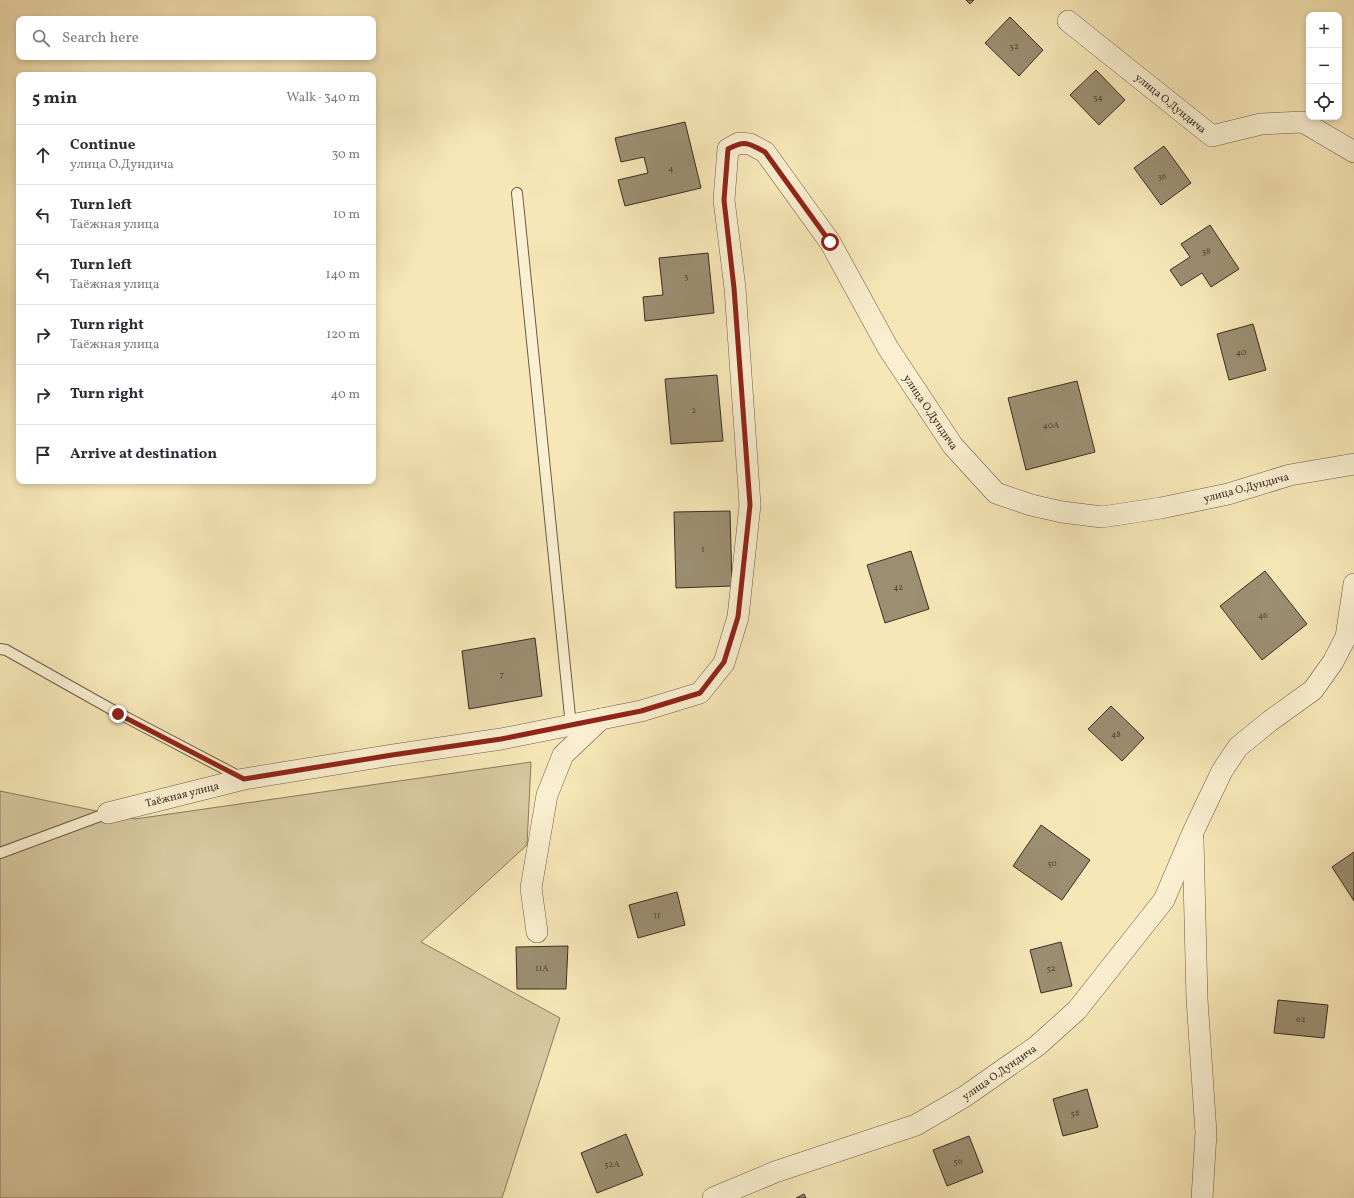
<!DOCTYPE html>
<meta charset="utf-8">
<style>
body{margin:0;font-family:Vollkorn,serif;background:#f7f7f7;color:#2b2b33}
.controls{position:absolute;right:12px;top:12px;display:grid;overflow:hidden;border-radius:8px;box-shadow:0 2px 6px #0003}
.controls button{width:36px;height:36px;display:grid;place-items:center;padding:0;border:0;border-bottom:1px solid #e1e1e2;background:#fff;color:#2b2b33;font:20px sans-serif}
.stop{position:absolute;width:12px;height:12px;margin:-9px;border:3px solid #8f2418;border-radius:50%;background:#fff}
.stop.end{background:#8f2418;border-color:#fff;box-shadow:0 1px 4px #0008}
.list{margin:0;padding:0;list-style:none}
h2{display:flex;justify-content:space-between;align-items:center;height:52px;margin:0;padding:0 16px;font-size:17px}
h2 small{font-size:13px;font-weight:400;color:#7c7c81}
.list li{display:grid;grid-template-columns:26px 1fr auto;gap:12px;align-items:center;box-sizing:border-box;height:60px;padding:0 16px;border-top:1px solid #e1e1e2}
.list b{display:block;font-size:15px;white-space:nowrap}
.list p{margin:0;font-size:13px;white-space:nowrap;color:#7c7c81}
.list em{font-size:13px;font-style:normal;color:#7c7c81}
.icon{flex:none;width:22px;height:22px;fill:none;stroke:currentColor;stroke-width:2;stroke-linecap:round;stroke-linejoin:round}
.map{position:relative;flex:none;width:1354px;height:1198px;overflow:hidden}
.search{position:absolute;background:#fff;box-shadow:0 2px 6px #0003;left:16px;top:16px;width:360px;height:44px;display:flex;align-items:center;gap:10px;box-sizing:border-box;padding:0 14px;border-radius:8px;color:#7c7c81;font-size:15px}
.panel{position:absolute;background:#fff;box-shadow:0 2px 6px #0003;left:16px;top:72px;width:360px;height:412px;border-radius:8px}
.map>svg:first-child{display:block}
.green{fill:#d7c79e;stroke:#887a62}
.building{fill:#9c8e71;stroke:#392d26}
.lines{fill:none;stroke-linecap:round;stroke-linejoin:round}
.lane-casing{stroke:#685c4a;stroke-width:12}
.street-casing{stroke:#685c4a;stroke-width:22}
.lane{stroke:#faefd0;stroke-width:10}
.street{stroke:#faefd0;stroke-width:21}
.route{stroke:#8f2418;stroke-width:5}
.labels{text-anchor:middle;stroke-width:3;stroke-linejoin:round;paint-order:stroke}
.number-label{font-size:9px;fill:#524539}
.street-label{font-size:11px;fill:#392d26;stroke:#faefd0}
</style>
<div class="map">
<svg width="1354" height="1198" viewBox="0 0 1354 1198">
<rect width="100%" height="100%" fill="#f7e7b7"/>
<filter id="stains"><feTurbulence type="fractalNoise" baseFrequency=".005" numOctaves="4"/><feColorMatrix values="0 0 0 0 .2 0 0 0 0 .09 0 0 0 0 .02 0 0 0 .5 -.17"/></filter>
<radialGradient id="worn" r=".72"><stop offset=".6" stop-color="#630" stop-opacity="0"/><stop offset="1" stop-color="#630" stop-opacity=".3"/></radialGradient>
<path class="green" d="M531,762L527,845L421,942L560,1018L502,1198H0V791L135,819Z"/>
<g class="building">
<path d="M966,0H974L970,4Z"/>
<path d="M1010,17L1043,50L1019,76L985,43Z"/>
<path d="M1096,70L1125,100L1099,125L1070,95Z"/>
<path d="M685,122L701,188L625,206L618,180L648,173L644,157L621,162L615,138Z"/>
<path d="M1164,146L1191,183L1161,205L1134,168Z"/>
<path d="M1210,225L1239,269L1211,287L1202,273L1181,286L1170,270L1190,257L1181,244Z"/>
<path d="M708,253L714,313L645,321L643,297L663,295L659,258Z"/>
<path d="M1253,324L1266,370L1229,380L1217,334Z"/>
<path d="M717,375L723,441L671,444L665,379Z"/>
<path d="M1077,381L1095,452L1026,470L1008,398Z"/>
<path d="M730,511L732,586L676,588L674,512Z"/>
<path d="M911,551L929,609L885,623L867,565Z"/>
<path d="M1265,571L1307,624L1262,660L1220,606Z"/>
<path d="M535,638L542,696L469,709L462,651Z"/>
<path d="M1111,706L1144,738L1122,761L1088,729Z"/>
<path d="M1041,825L1090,860L1062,900L1013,866Z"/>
<path d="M1354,852V901L1332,867Z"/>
<path d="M677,892L685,925L638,938L629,905Z"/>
<path d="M1061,942L1072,986L1041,993L1030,950Z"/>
<path d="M568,946L566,989H517L516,947Z"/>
<path d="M1278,1000L1328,1005L1324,1038L1274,1033Z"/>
<path d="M1087,1089L1098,1127L1063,1136L1053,1099Z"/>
<path d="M626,1134L643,1175L597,1193L581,1153Z"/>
<path d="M969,1136L983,1172L947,1186L933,1150Z"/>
<path d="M804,1194L806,1198H796Z"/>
</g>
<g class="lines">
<defs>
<g id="lane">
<path d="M517,193L571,726"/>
<path d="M0,649L6,650L118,713L242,778"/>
<path d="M0,853L108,813"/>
</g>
<g id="street">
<path d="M1068,21L1212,136L1261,124L1303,122L1354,152"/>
<path d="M108,813L244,779L392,755L501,739L641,711L700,693L724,663L738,617L750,505L735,288L724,200L728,149L739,143L750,144L765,152L830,242L888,348L953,446L996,493L1031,505L1062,512L1102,517L1161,508L1228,494L1290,475L1354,464"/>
<path d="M1193,839L1197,999L1206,1133L1202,1198"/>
<path d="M537,932L531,888L547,795L563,755L601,719"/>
<path d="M713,1198L775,1172L916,1125L964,1097L1037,1046L1077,1010L1164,900L1193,832L1222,771L1238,747L1270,721L1313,690L1333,662L1346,637L1354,584"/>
</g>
</defs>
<use href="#lane" class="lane-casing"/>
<use href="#street" class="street-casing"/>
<use href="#lane" class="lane"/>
<use href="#street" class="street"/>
</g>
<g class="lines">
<path class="route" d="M118,714L244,779L392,755L501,739L641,711L700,693L724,662L738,617L750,505L734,288L724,200L728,149C745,140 749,143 765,152L830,242"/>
</g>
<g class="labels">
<g class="number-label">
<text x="1014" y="49">32</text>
<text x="1098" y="100">34</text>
<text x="671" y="171">4</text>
<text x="1162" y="179">36</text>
<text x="1206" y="254">38</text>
<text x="686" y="279">3</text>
<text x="1241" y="355">40</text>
<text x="694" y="413">2</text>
<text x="1051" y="428">40А</text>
<text x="703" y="552">1</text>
<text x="898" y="590">42</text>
<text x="1263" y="618">46</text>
<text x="502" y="677">7</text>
<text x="1116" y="737">48</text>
<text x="1052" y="866">50</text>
<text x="657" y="918">11</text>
<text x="542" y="971">11А</text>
<text x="1051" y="971">52</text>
<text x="1301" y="1022">62</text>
<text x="1075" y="1116">58</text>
<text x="958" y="1164">56</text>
<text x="612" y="1167">52А</text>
</g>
<g class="street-label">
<text transform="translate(1171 103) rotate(39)" y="4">улица О.Дундича</text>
<text transform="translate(931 412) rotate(56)" y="4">улица О.Дундича</text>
<text transform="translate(1246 487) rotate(-15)" y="4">улица О.Дундича</text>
<text transform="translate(182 794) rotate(-14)" y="4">Таёжная улица</text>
<text transform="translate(999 1072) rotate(-35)" y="4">улица О.Дундича</text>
</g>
</g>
<rect width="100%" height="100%" filter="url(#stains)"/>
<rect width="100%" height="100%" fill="url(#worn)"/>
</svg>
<div class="controls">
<button>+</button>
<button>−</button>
<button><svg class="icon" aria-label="locate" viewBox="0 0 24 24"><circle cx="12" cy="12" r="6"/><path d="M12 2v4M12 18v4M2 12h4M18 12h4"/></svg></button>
</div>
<div class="stop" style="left:830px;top:242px"></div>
<div class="stop end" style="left:118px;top:714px"></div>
<div class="search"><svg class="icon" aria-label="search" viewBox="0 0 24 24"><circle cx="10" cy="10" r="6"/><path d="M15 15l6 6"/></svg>Search here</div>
<section class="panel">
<h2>5 min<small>Walk · 340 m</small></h2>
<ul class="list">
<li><svg class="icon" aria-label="ahead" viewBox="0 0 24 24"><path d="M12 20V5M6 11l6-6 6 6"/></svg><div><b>Continue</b><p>улица О.Дундича</p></div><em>30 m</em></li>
<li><svg class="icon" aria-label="left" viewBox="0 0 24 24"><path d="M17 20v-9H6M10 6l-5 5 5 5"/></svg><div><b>Turn left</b><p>Таёжная улица</p></div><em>10 m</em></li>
<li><svg class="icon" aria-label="left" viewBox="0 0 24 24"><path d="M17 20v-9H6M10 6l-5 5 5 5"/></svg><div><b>Turn left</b><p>Таёжная улица</p></div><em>140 m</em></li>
<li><svg class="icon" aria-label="right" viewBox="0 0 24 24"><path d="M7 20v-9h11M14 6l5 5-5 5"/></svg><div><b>Turn right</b><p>Таёжная улица</p></div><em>120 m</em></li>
<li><svg class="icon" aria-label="right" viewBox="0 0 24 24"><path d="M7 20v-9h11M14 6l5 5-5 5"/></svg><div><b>Turn right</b></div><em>40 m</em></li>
<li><svg class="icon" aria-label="arrive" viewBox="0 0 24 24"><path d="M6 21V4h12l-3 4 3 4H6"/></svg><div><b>Arrive at destination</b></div></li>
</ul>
</section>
</div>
